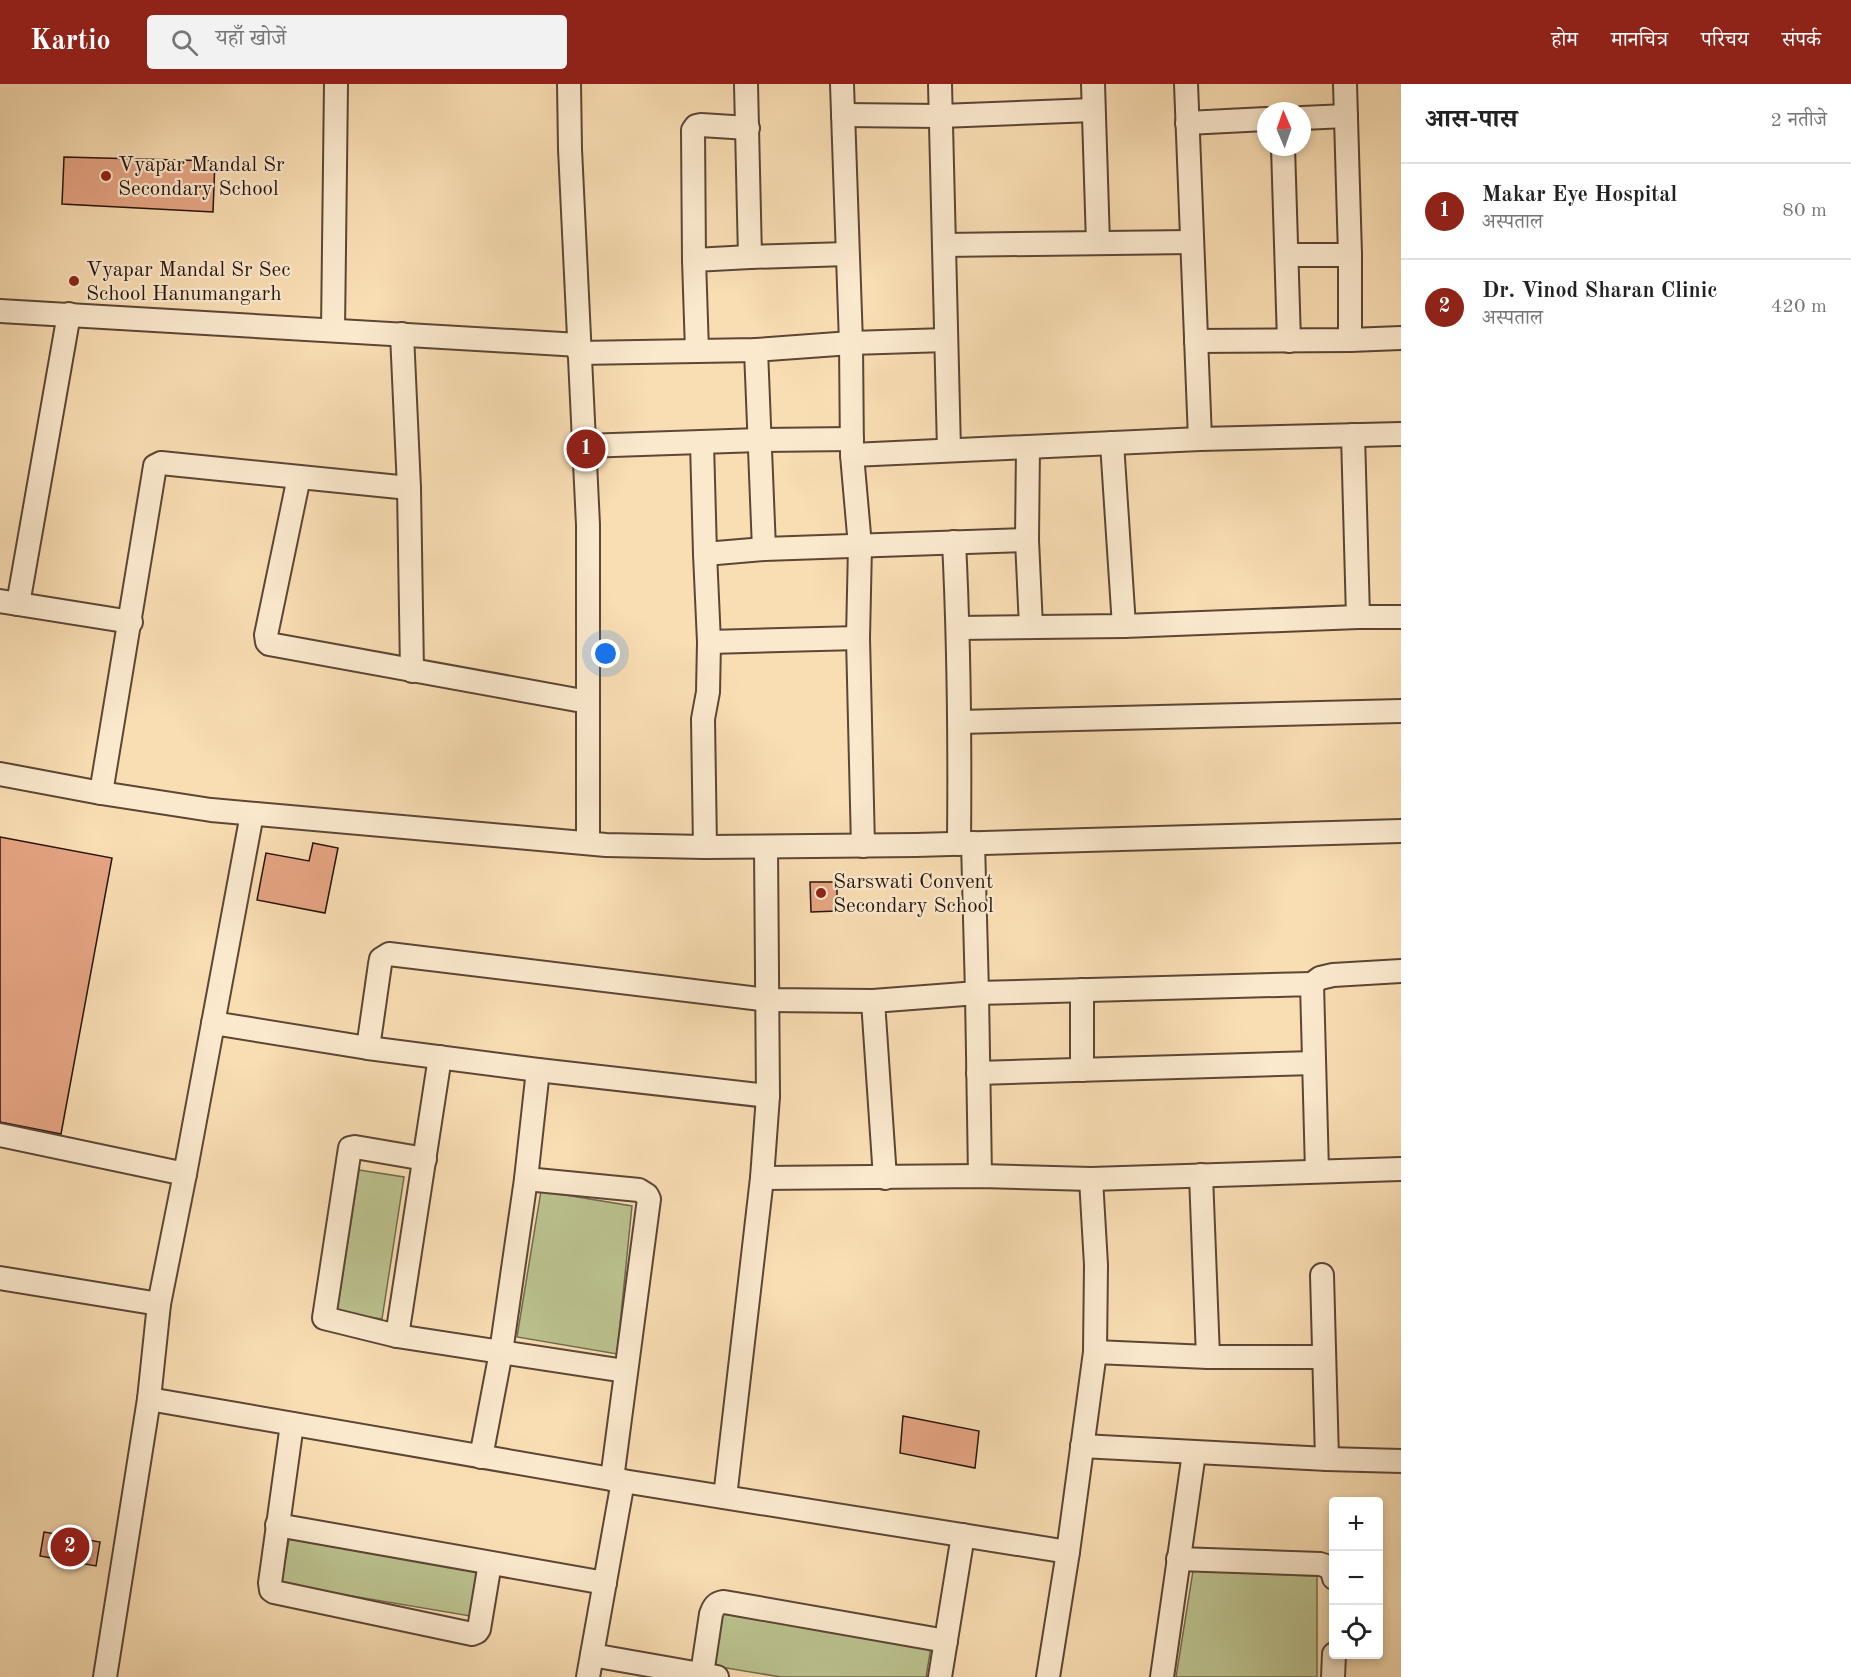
<!DOCTYPE html>
<html lang="hi">
<meta charset="utf-8">
<style>
body{margin:0;font-family:"Old Standard TT","Noto Serif Devanagari",serif;background:#f2f2f2;color:#222}
.controls{position:absolute;right:18px;bottom:18px;display:grid;overflow:hidden;border-radius:6px;box-shadow:0 3px 9px #0003}
.controls button{width:54px;height:54px;display:grid;place-items:center;padding:0;border:0;border-bottom:2px solid #e0e0e0;background:#fff;color:#222;font:30px sans-serif}
.compass{position:absolute;left:1257px;top:18px;width:54px;height:54px;border-radius:50%;background:#fff;box-shadow:0 3px 9px #0003;rotate:358deg}
.you{position:absolute;left:606px;top:570px;width:21px;height:21px;margin:-15px;border:4px solid #fff;border-radius:50%;background:#1a73e8;box-shadow:0 0 0 9px #1a73e833}
.badge{display:grid;place-items:center;width:39px;height:39px;border-radius:50%;background:#8f2418;color:#fff;font-size:20px;font-weight:700}
.pin{position:absolute;translate:-50% -50%;border:3px solid #fff;box-shadow:0 2px 6px #0006}
.list{margin:0;padding:0;list-style:none}
h2{display:flex;justify-content:space-between;align-items:center;height:78px;margin:0;padding:0 24px;font-size:26px}
h2 small{font-size:20px;font-weight:400;color:#767676}
.list li{display:grid;grid-template-columns:39px 1fr auto;gap:18px;align-items:center;box-sizing:border-box;height:96px;padding:0 24px;border-top:2px solid #e0e0e0}
.list b{display:block;font-size:22px;white-space:nowrap}
.list p{margin:0;font-size:20px;white-space:nowrap;color:#767676}
.list em{font-size:20px;font-style:normal;color:#767676}
.icon{flex:none;width:33px;height:33px;fill:none;stroke:currentColor;stroke-width:2;stroke-linecap:round;stroke-linejoin:round}
.map{position:relative;flex:none;width:1401px;height:1593px;overflow:hidden}
header{display:flex;align-items:center;gap:36px;box-sizing:border-box;height:84px;padding:0 30px;background:#8f2418;color:#fff}
header strong{font-size:28px}
nav{display:flex;gap:33px;margin-inline-start:auto;font-size:21px}
.search{width:420px;height:54px;background:#f2f2f2;display:flex;align-items:center;gap:15px;box-sizing:border-box;padding:0 21px;border-radius:6px;color:#767676;font-size:22px}
main{display:flex}
aside{flex:1;background:#fff}
.map>svg:first-child{display:block}
.green{fill:#bbc28f;stroke:#716b4d;stroke-width:1.5}
.building{fill:#e6a584;stroke:#27140b;stroke-width:1.5}
.lines{fill:none;stroke-linecap:round;stroke-linejoin:round}
.minor-casing{stroke:#5c4635;stroke-width:26}
.minor{stroke:#fbe9ce;stroke-width:22}
.poi-dot{fill:#8f2418;stroke:#fbe9ce;stroke-width:2}
.labels{text-anchor:middle;stroke-width:4.5;stroke-linejoin:round;paint-order:stroke}
.poi-label{font-size:21px;fill:#27140b;stroke:#fbe9ce;text-anchor:start}
</style>
<header>
<strong>Kartio</strong>
<div class="search"><svg class="icon" aria-label="search" viewBox="0 0 24 24"><circle cx="10" cy="10" r="6"/><path d="M15 15l6 6"/></svg>यहाँ खोजें</div>
<nav><a>होम</a><a>मानचित्र</a><a>परिचय</a><a>संपर्क</a></nav>
</header>
<main>
<div class="map">
<svg width="1401" height="1593" viewBox="0 0 1401 1593">
<rect width="100%" height="100%" fill="#f9ddb3"/>
<filter id="stains"><feTurbulence type="fractalNoise" baseFrequency=".00333" numOctaves="4"/><feColorMatrix values="0 0 0 0 .2 0 0 0 0 .09 0 0 0 0 .02 0 0 0 .5 -.17"/></filter>
<radialGradient id="worn" r=".72"><stop offset=".6" stop-color="#630" stop-opacity="0"/><stop offset="1" stop-color="#630" stop-opacity=".3"/></radialGradient>
<g class="green">
<path d="M359,1086L404,1093L382,1235L337,1228Z"/>
<path d="M541,1107L632,1122L617,1270L517,1253Z"/>
<path d="M289,1455L478,1488L470,1532L281,1500Z"/>
<path d="M1193,1487L1317,1492V1593H1176Z"/>
<path d="M723,1530L931,1563L926,1593H781L714,1582Z"/>
</g>
<g class="building">
<path d="M64,73L215,77L213,128L62,120Z"/>
<path d="M0,753L112,774L61,1050L0,1038Z"/>
<path d="M313,759L338,764L325,829L257,816L266,769L309,777Z"/>
<path d="M810,798H837V827L811,828Z"/>
<path d="M903,1332L979,1347L975,1384L900,1369Z"/>
<path d="M44,1448L100,1458L96,1482L40,1472Z"/>
</g>
<g class="lines">
<defs>
<g id="minor">
<path d="M569,0L570,65L588,441V759"/>
<path d="M746,0L750,173L847,170"/>
<path d="M842,0L851,259L852,371L860,462L858,554L863,762"/>
<path d="M940,0L949,366"/>
<path d="M1093,0L1098,159"/>
<path d="M1186,0L1200,355"/>
<path d="M1345,0L1350,171V256"/>
<path d="M843,31L941,32L1093,26"/>
<path d="M1302,34L1346,32"/>
<path d="M1187,39L1266,35"/>
<path d="M1283,63L1289,257"/>
<path d="M944,161L1191,158"/>
<path d="M1287,171H1350"/>
<path d="M694,176L693,46L696,42L701,41L748,44"/>
<path d="M0,227L579,261"/>
<path d="M333,246L336,0"/>
<path d="M402,250L409,404L412,587"/>
<path d="M1196,257L1350,256L1401,254"/>
<path d="M756,266L764,465"/>
<path d="M697,267L694,176L750,173"/>
<path d="M579,269L756,266L851,259L946,256"/>
<path d="M1353,351L1358,533"/>
<path d="M702,359L705,470L764,465L1027,456"/>
<path d="M1112,359L1124,542"/>
<path d="M584,362L759,356L852,355"/>
<path d="M1028,363L1027,456L1031,543"/>
<path d="M852,371L1200,355L1401,350"/>
<path d="M299,393L266,551L267,558L269,560L588,618"/>
<path d="M954,458C959,558 960,659 959,760"/>
<path d="M705,470L709,558L708,608L703,635L705,763"/>
<path d="M0,517L131,538"/>
<path d="M18,520L69,230"/>
<path d="M959,544L1124,542L1358,533H1401"/>
<path d="M709,558L858,554"/>
<path d="M960,638L1401,627"/>
<path d="M0,690L101,709L211,726L606,761L705,763L916,761L1401,747"/>
<path d="M101,709L155,382L161,379L409,404"/>
<path d="M973,759L977,909L980,1092"/>
<path d="M1312,900L1320,894L1333,891L1401,887"/>
<path d="M1082,906V986"/>
<path d="M213,939L368,964L538,986L768,1012"/>
<path d="M368,964L380,880L381,875L389,870L768,916L873,917"/>
<path d="M978,989L1314,979"/>
<path d="M0,1051L185,1090"/>
<path d="M425,1075L355,1063L350,1064L324,1234L397,1252L625,1287"/>
<path d="M1201,1091L1208,1273"/>
<path d="M762,1094L980,1092L1091,1095L1401,1085"/>
<path d="M885,1094L873,917L977,909L1312,900L1317,1087"/>
<path d="M526,1095L639,1106L647,1111L649,1115L612,1395"/>
<path d="M1322,1191L1327,1375"/>
<path d="M0,1194L159,1220"/>
<path d="M397,1252L440,973"/>
<path d="M1095,1268L1208,1273H1324"/>
<path d="M149,1315L623,1397L1068,1468"/>
<path d="M292,1340L270,1499L271,1506L274,1508L472,1550L477,1548L479,1545L490,1479"/>
<path d="M1082,1362L1327,1375L1401,1377"/>
<path d="M481,1373L501,1268L526,1095L538,986"/>
<path d="M725,1413L762,1094L768,1012L766,763"/>
<path d="M277,1441L605,1499"/>
<path d="M1178,1475L1320,1480C1328,1482 1332,1485 1334,1494"/>
<path d="M592,1571L717,1593"/>
<path d="M702,1590L711,1530C714,1522 716,1519 724,1518L946,1557"/>
<path d="M105,1593L149,1315L159,1220L185,1090L252,730"/>
<path d="M588,1593L623,1397"/>
<path d="M940,1593L963,1451"/>
<path d="M1048,1593L1068,1468L1095,1268L1096,1181L1091,1095"/>
<path d="M1162,1593L1194,1369"/>
<path d="M1333,1593L1334,1570"/>
</g>
</defs>
<use href="#minor" class="minor-casing"/>
<use href="#minor" class="minor"/>
</g>
<g class="poi-dot">
<circle cx="106" cy="92" r="6"/>
<circle cx="74" cy="197" r="6"/>
<circle cx="821" cy="809" r="6"/>
</g>
<g class="labels">
<g class="poi-label">
<text x="118" y="87">Vyapar Mandal Sr<tspan x="118" dy="24">Secondary School</tspan></text>
<text x="86" y="192">Vyapar Mandal Sr Sec<tspan x="86" dy="24">School Hanumangarh</tspan></text>
<text x="833" y="804">Sarswati Convent<tspan x="833" dy="24">Secondary School</tspan></text>
</g>
</g>
<rect width="100%" height="100%" filter="url(#stains)"/>
<rect width="100%" height="100%" fill="url(#worn)"/>
</svg>
<div class="controls">
<button>+</button>
<button>−</button>
<button><svg class="icon" aria-label="locate" viewBox="0 0 24 24"><circle cx="12" cy="12" r="6"/><path d="M12 2v4M12 18v4M2 12h4M18 12h4"/></svg></button>
</div>
<svg class="compass" viewBox="-18 -18 36 36"><path d="M0-13l5 13h-10z" fill="#e53935"/><path d="M0 13l5-13h-10z" fill="#767676"/></svg>
<div class="you"></div>
<div class="pin badge" style="left:586px;top:365px">1</div>
<div class="pin badge" style="left:70px;top:1463px">2</div>
</div>
<aside>
<h2>आस-पास<small>2 नतीजे</small></h2>
<ul class="list">
<li><span class="badge">1</span><div><b>Makar Eye Hospital</b><p>अस्पताल</p></div><em>80 m</em></li>
<li><span class="badge">2</span><div><b>Dr. Vinod Sharan Clinic</b><p>अस्पताल</p></div><em>420 m</em></li>
</ul>
</aside>
</main>
